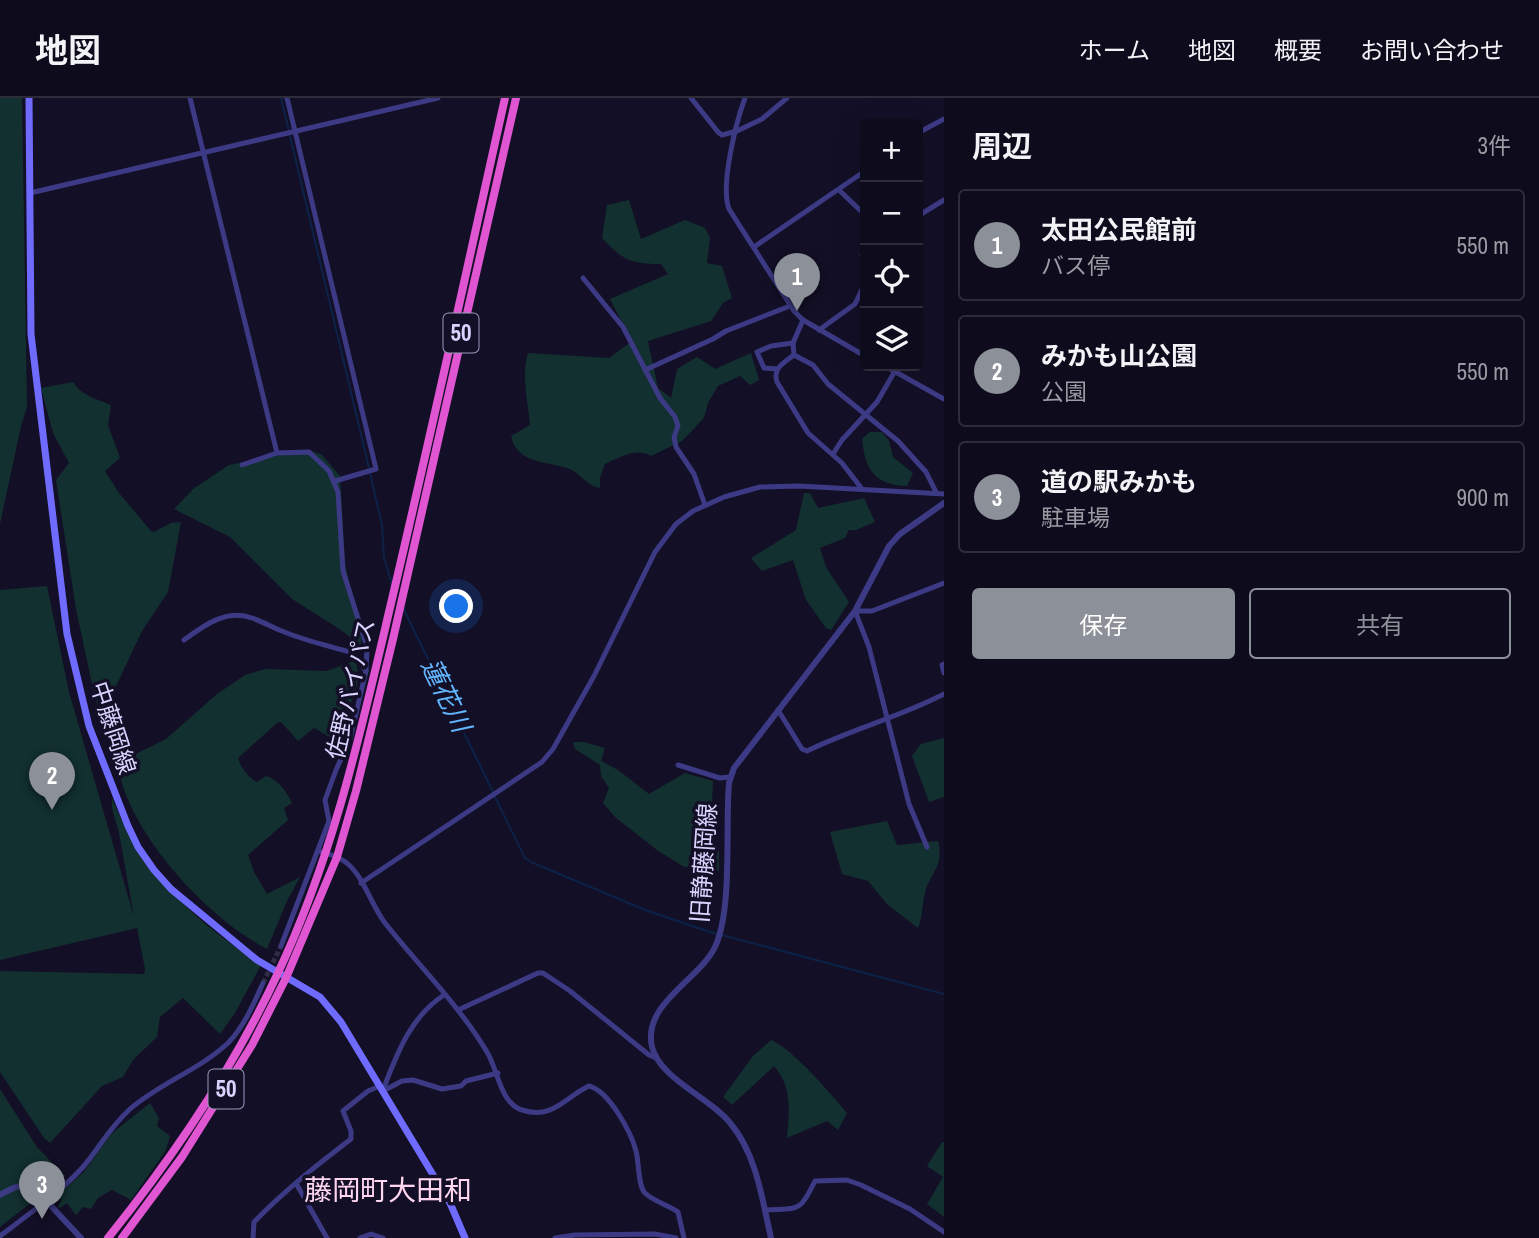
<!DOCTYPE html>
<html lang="ja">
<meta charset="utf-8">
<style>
body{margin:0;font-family:"Archivo Narrow","Noto Sans JP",sans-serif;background:#1c1929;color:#f1f3f6}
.controls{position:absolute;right:21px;top:21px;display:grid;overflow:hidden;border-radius:7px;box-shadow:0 7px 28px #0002}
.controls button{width:63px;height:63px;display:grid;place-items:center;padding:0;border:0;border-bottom:2px solid #2e2b3b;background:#0e0b1c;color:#f1f3f6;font:35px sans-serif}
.you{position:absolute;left:457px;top:509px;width:24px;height:24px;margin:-18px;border:5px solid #fff;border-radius:50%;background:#1a73e8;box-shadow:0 0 0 10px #1a73e833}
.badge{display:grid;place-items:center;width:46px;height:46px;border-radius:50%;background:#8c9099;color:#fff;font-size:23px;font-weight:700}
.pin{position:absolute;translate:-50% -58px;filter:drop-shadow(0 2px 4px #0008)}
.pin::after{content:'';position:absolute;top:37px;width:24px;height:21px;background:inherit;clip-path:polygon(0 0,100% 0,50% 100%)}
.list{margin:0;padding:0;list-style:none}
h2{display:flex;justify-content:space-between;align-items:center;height:91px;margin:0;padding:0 28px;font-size:30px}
h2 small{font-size:23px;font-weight:400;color:#9b9ba3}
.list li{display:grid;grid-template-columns:46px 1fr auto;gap:21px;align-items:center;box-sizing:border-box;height:112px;margin:0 14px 14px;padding:0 14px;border:2px solid #2e2b3b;border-radius:7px}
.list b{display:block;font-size:26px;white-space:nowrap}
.list p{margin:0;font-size:23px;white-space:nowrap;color:#9b9ba3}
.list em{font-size:23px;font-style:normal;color:#9b9ba3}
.actions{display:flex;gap:14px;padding:21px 28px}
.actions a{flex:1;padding:16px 0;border:2px solid #8c9099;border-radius:7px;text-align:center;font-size:24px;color:#8c9099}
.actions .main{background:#8c9099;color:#fff}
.icon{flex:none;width:38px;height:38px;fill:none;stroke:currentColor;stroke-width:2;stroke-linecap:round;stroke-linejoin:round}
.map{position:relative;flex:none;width:944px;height:1140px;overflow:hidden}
header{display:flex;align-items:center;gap:42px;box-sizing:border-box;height:98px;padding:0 35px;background:#0e0b1c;border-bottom:2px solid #2e2b3b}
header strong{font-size:33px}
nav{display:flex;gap:38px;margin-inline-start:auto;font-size:24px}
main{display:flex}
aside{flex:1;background:#0e0b1c}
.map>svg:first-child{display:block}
.green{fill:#12302f}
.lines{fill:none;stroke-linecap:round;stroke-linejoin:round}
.stream{stroke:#0c2248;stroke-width:2}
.minor-tunnel{stroke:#312d47;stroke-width:5;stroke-dasharray:5 2.5;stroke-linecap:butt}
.minor{stroke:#3d3a85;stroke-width:5}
.tertiary{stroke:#3d3a85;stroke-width:6}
.secondary{stroke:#6f6bff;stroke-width:7}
.trunk{stroke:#e055d1;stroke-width:8}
.labels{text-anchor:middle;stroke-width:7;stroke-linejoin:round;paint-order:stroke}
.shield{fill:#130f26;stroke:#9e99be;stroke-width:2}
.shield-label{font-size:23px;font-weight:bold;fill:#d9d4ff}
.street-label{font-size:24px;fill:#d9d4ff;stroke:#130f26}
.water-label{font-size:26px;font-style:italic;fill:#62b6ff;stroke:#130f26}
.quarter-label{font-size:28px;fill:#ffd6f0;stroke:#130f26}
</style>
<header>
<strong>地図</strong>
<nav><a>ホーム</a><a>地図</a><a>概要</a><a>お問い合わせ</a></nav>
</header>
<main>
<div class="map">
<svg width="944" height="1140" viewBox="0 0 944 1140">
<rect width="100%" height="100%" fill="#130f26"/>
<g class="green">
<path d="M0,0H22L27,309L21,328L0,426Z"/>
<path d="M629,102L641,141L685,122L705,130L710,140L707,165L722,168L732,200L723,205L711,223L648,243L658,290L671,300L677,271L697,259L715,271L751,255L759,282L750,287L740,278L718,288L708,305L704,320L682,343L651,358C636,349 619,360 605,366L600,380V390C587,388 583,378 572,372C549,362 518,368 511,338L530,327C528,303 521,278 528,255L609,260L632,243L610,201L668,176L661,166C630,166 623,162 602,140L607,107Z"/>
<path d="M73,284C82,298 97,301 111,307L108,327L120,360L105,373L119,395L151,433L154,434L171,425L181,424L168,494L142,533L102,618L95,600L76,511L56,382L69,365L53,335L41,290Z"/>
<path d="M870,334H882L889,343L893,359L913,375L907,388C874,387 865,371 862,341Z"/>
<path d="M308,352L321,356L340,378L345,466L362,539L361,548L341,532L292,501L230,439L174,411L193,391L229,367Z"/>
<path d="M804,395H810L818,410L864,400L875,424L856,432H849L845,440L820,450L826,469L849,504L831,532L826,530L806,502L793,462L762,473L751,460L796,432Z"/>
<path d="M47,488L69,594L134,819L119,735L112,710V700C144,778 192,820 261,867L235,915L220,936L183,900L160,919L157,939L133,962L123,979L102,988L50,1045L44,1040L0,974V873L144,876L145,871L137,830L0,862V492Z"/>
<path d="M356,562L359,581L338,644L314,630L298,643L281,624L277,625L238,660C241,670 248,679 257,684L266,678C278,681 287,694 292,705L284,710L288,722L248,757L254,774L267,796L300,779L287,803L267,851C206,819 128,735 117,665L166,641L217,596L245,577L265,571L327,573Z"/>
<path d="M944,640V699L929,704L912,658L921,646Z"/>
<path d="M573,644H584L605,650L601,663L618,672L649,696L685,675L713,683L712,709L701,721L703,737L719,753V773L698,768L684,769L657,752L615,719L603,705L609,690L601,678L600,667L575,651Z"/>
<path d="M887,723L897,747L938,743C944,766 933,772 926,791C922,804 923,818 918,830L887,806L868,783L842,776L830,734Z"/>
<path d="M771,942C794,952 830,995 847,1015L838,1032L827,1023L787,1040C789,1013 793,990 774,968L732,1007L723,999L753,958Z"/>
<path d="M0,991L37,1049L65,1078L0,1129Z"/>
<path d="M150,1005L159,1020L157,1028L170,1038L166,1052L131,1102L112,1092L98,1100L91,1111L83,1109L76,1117L67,1105L60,1110L58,1109L62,1101H53L83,1075L111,1036Z"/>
<path d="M942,1044H944V1119L927,1106L943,1079L927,1068Z"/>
</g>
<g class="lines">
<g class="stream">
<path d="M281,0L289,33"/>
<path d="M290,38L369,370"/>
<path d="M370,375L382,427L384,460L392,486"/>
<path d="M403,510L493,694"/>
<path d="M495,699L525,760L531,764L645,812L716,836"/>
<path d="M722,837L944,896"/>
</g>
<path class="minor-tunnel" d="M263,885L281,848"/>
<g class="minor">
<path d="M190,0L277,355"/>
<path d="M287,0L376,371L335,383"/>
<path d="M691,0L718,34L722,37L737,33L762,21L787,0"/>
<path d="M745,0C736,24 720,88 729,111L794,213L803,222L865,258"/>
<path d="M918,35L944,21"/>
<path d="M839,92L865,117"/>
<path d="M30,95L438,0"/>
<path d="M918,118L944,102"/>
<path d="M754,149L865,73"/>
<path d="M865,155L862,157L865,167"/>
<path d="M583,180L623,229L660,300L675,319L678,328L674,339L676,349L694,376L705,407"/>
<path d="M819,232L855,206L865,185"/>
<path d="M793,245L794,257L813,267L828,286L898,343L926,374L936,394"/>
<path d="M794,257C785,264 772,270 777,284L808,335L842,365L862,391"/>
<path d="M885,268L944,301"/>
<path d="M777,271L764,270L757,254L771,248L793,245L803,222"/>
<path d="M645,272L713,241L726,233L790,208"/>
<path d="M833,356L842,342L877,304L895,273"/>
<path d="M242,367L277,355L309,354L329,373L338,394L343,473L367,549L366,573L350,641L336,672L325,702L329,723L281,848"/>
<path d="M184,542C203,528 227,510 252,520C264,524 275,531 287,535C307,543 329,548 349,554L356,559L366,573"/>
<path d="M944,566L942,567L944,575"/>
<path d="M778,612L802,651L807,653C852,631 900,619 944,596"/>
<path d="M678,667L720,680L730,679"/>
<path d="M927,749L909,706L869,549L855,513H872L944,485"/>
<path d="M319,753C328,756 341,759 348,766C365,781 371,807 385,825C419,868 459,907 487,954C498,972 500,1005 522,1012C553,1022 565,999 589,988C609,993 631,1034 636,1053C639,1063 638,1089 645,1095C653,1103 668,1107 678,1114L684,1140"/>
<path d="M361,785L542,664L553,651L594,578L655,454L676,426L693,413L724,399L760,389L799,388L944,396"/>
<path d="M458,912L538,875H543L570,893L649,957L656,960"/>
<path d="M383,992C397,956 410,919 444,897"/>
<path d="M383,993L402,983L413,982L442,991L461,988L466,983L498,975"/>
<path d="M297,1087L327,1140"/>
<path d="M765,1112C800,1110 799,1115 815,1083L847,1082L861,1087L910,1111L944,1134"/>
<path d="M0,1138C25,1119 63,1092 83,1069C100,1049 109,1030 130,1011C160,985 199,972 228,945C244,929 254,905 263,885"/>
<path d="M253,1140L254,1124C284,1093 317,1067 351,1041V1033L343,1013L368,993L380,988"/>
<path d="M360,1140L371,1136L383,1140"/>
<path d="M555,1140L575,1137L655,1136L676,1140"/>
</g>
<g class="tertiary">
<path d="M0,1097C14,1089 24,1083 38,1094L81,1140"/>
<path d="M771,1140C762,1101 757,1058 731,1026C711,1000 660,981 652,949C642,906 699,882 715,849C733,810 725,730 729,685L734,670L855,513L889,448L900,436L944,405"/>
</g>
<path class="secondary" d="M29,0L31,236L67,536L89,628L128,728L138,749L154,772L171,791L257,862L320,899L341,924L450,1105L465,1140"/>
<g class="trunk">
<path d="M108,1140C174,1058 232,973 277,877C335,755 362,628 393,497C432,332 468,166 505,0"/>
<path d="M122,1140L182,1059L252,947L286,880L337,759L356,693L393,541L516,0"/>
</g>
</g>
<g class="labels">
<g class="shield">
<rect x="443.5" y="215.5" width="35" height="39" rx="5"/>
<rect x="208.5" y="971.5" width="35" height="39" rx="5"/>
</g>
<g class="shield-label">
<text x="461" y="243">50</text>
<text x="226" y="999">50</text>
</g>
<g class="street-label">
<text transform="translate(351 591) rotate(-77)" y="8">佐野バイパス</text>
<text transform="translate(113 630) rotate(72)" y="8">中藤岡線</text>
<text transform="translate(704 765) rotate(-86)" y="8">旧静藤岡線</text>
</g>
<g class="water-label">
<text transform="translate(446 597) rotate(64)" y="9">蓮花川</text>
</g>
<g class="quarter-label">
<text x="388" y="1102">藤岡町大田和</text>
</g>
</g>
</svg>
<div class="controls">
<button>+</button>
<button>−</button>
<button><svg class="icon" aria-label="locate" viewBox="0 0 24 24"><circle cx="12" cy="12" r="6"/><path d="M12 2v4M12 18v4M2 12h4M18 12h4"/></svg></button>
<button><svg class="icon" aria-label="layers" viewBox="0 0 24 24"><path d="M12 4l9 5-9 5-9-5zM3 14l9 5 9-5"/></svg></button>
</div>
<div class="you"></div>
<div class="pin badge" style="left:797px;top:213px">1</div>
<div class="pin badge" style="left:52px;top:712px">2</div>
<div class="pin badge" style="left:42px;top:1121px">3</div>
</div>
<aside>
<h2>周辺<small>3件</small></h2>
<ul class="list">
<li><span class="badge">1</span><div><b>太田公民館前</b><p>バス停</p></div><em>550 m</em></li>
<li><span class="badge">2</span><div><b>みかも山公園</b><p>公園</p></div><em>550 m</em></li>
<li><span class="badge">3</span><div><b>道の駅みかも</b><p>駐車場</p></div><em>900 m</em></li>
</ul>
<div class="actions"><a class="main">保存</a><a>共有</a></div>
</aside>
</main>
